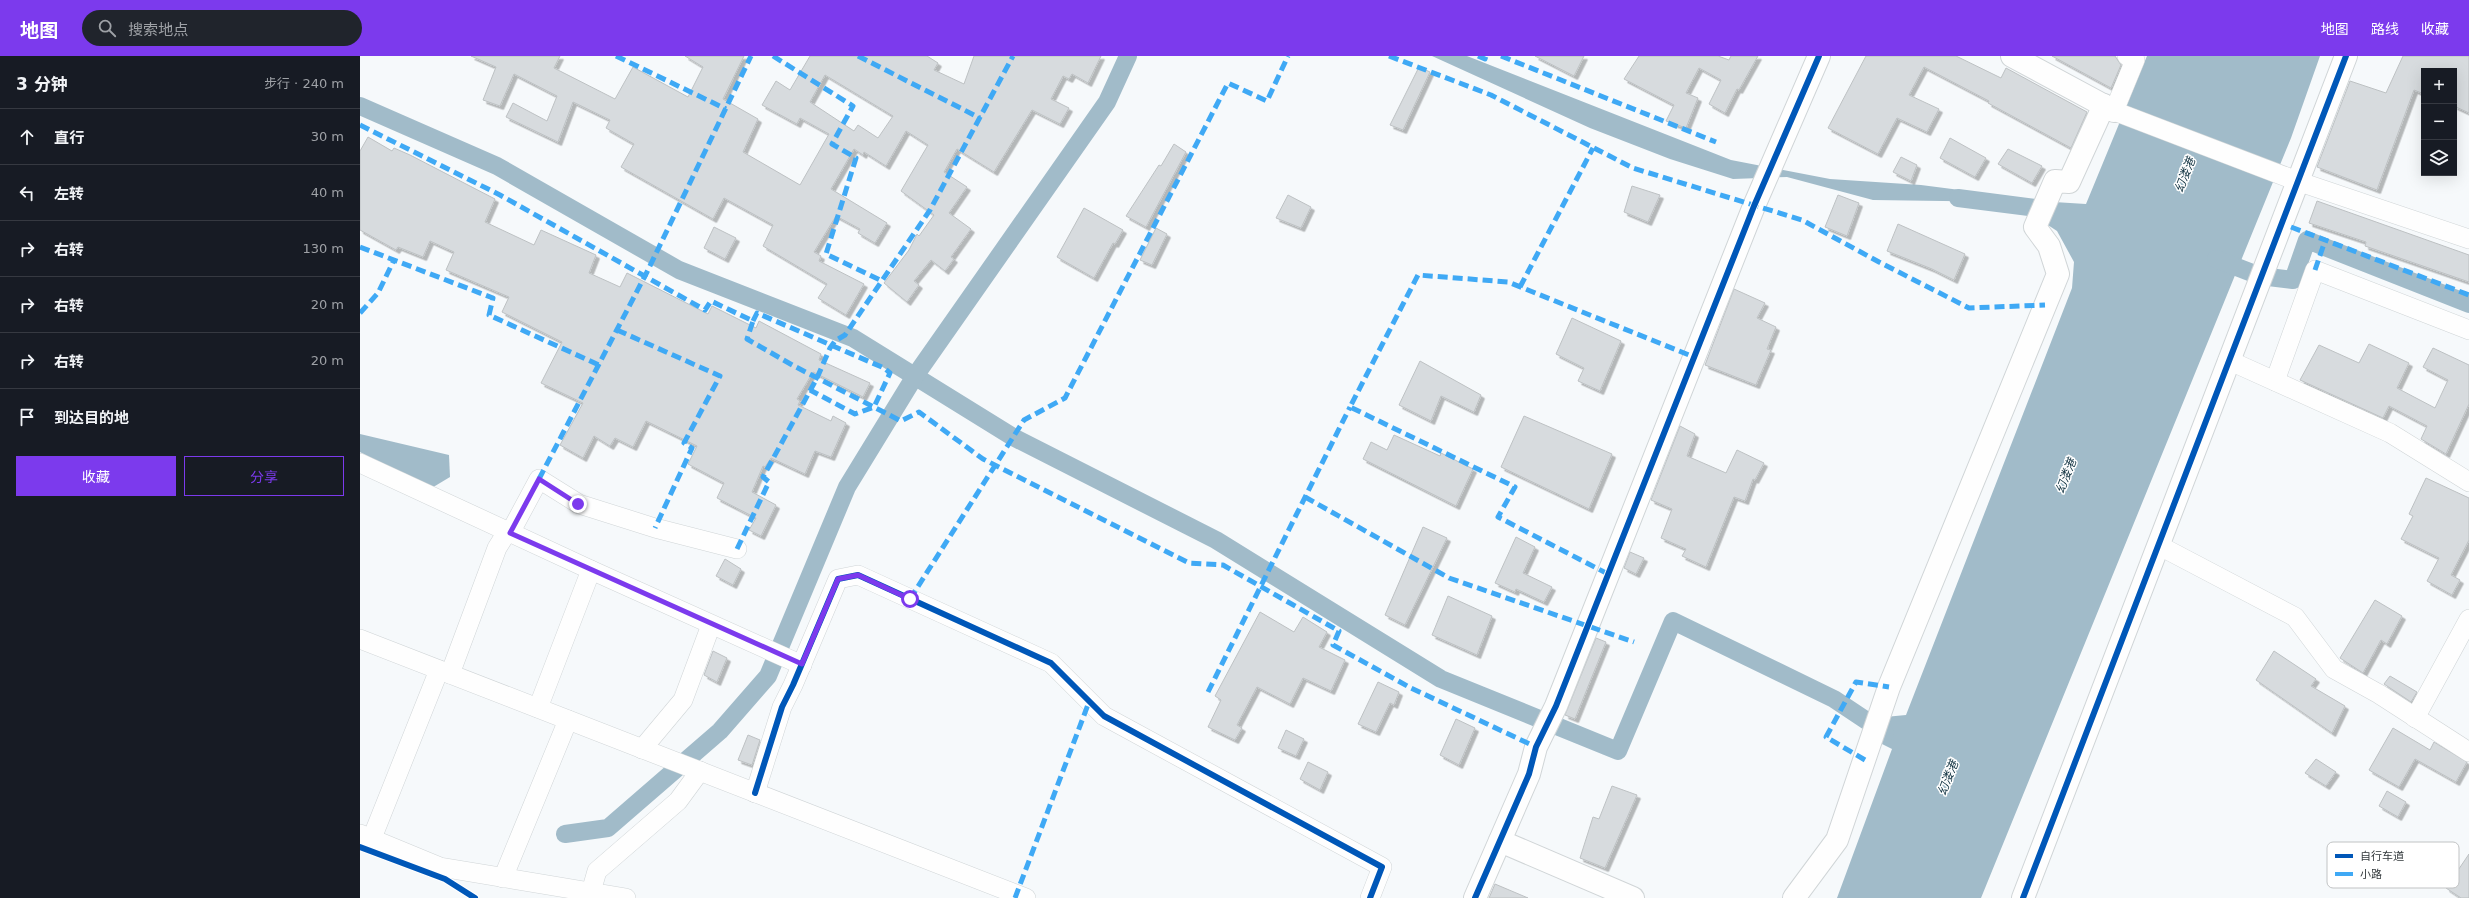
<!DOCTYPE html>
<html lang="zh">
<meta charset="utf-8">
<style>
body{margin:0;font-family:"DejaVu Sans","Noto Sans SC",sans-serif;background:#20242c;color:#f1f3f6}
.controls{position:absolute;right:12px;top:12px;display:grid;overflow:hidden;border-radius:0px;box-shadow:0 4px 16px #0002}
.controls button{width:36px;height:36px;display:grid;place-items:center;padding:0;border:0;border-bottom:1px solid #363941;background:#171b24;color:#f1f3f6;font:20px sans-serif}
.stop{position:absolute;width:12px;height:12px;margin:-9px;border:3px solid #7c3aed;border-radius:50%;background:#fff}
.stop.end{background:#7c3aed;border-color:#fff;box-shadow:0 1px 4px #0008}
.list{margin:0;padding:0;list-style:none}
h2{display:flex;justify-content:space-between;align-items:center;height:52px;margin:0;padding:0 16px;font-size:17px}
h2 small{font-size:13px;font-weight:400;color:#9ea1a6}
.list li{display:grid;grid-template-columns:26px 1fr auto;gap:12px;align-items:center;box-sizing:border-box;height:56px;padding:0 16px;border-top:1px solid #363941}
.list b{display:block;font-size:15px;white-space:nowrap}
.list em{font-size:13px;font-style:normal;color:#9ea1a6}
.actions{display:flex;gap:8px;padding:12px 16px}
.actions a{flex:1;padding:9px 0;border:1px solid #7c3aed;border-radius:0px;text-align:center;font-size:14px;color:#7c3aed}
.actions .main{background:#7c3aed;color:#fff}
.icon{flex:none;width:22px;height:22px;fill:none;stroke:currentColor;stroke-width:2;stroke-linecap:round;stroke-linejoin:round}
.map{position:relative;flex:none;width:2109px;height:842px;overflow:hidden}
header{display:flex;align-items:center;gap:24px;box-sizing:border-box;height:56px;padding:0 20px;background:#7c3aed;color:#fff}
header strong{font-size:19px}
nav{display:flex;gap:22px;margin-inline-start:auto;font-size:14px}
.search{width:280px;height:36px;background:#20242c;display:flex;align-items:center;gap:10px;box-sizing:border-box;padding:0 14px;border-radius:22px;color:#9ea1a6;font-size:15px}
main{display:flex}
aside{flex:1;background:#171b24}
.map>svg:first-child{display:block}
.water{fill:#a1bbc9}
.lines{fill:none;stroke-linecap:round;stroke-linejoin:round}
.canal{stroke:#a1bbc9;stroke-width:18}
.building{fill:#d7dbde;stroke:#bdc1c3;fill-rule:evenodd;filter:url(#shadow)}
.minor-casing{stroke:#d0d5d7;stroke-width:20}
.tertiary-casing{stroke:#d0d5d7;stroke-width:24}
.minor{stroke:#fefefe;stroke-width:19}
.tertiary{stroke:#fefefe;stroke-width:22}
.quiet{stroke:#3fa9f5;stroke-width:5;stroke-dasharray:10 5;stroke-linecap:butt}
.cycleway-casing{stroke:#fff;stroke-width:8}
.cycleway{stroke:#0057b8;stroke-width:6}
.route{stroke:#7c3aed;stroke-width:5}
.labels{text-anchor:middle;stroke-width:3;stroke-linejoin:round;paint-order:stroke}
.water-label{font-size:12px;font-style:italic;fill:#0d2f3e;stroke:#fff}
.key{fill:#fff;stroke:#c1c3c4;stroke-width:1}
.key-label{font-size:11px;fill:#31373a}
</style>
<header>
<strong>地图</strong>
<div class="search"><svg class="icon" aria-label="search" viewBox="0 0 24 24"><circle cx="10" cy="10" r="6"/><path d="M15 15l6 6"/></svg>搜索地点</div>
<nav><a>地图</a><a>路线</a><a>收藏</a></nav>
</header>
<main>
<aside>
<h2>3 分钟<small>步行 · 240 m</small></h2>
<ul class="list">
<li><svg class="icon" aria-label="ahead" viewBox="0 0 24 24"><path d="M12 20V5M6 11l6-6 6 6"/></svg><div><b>直行</b></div><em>30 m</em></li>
<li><svg class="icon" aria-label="left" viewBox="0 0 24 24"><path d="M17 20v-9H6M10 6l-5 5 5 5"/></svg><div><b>左转</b></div><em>40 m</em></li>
<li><svg class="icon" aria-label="right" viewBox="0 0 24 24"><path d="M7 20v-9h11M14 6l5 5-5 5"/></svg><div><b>右转</b></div><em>130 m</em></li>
<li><svg class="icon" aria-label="right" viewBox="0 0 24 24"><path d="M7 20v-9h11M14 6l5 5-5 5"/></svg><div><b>右转</b></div><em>20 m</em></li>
<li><svg class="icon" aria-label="right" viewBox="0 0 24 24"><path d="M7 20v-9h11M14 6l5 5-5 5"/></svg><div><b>右转</b></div><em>20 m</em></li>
<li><svg class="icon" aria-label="arrive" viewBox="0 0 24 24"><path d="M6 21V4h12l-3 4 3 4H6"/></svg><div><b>到达目的地</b></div></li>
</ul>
<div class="actions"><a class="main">收藏</a><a>分享</a></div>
</aside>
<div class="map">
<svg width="2109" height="842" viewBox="0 0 2109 842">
<defs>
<filter id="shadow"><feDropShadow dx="3.5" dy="3.5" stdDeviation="0" flood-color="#0004"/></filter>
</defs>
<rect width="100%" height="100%" fill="#f6f9fb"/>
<g class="water">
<path d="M1072,0H1107L1371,104L1470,123L1561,129L1694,146L1726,148L1787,0H1960L1931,82L1621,842H1477L1532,693L1516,685L1525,661L1546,659L1712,232L1714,206L1697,175L1653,146L1513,144L1427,121L1373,123L1310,103L1230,72Z"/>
<path d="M0,378L89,399L90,421L70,433L0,396Z"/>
</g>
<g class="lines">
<g class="canal">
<path d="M0,50L137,110L319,214L493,282L653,381L856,484L1081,623L1258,695L1313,565L1474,643L1525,677"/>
<path d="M1598,142L1684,153"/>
<path d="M1856,203L1900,220L1933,224L1947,184L2109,248"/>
<path d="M205,778L248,772L360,675L408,620L487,431L555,320L747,46L768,0"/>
</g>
</g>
<g class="building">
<path d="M111,0H200L194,12L255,43L273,11L328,41L343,11L325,0H384L363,43L398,63L383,96L440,129L469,78L440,62L437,68L402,49L416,25L430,34L450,0H567L578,7L574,14L604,28L614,0H741L728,27L712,18L709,23L703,20L691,43L709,52L700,68L672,54L634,116L597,93L584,116L607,131L589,157L611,173L591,201L594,203L585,215L571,204L554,225L559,229L547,246L524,227L549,194L557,178L559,180L574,159L541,135L568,89L546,75L526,110L504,96L503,99L494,93L471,133L527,167L515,187L498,177L500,173L476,160L454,196L461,200L459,205L504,228L486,259L458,242L467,228L403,190L413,169L364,142L353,163L261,111L274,88L246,72L250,64L213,46L198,86L146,61L153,47L187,65L197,40L154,18L140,50L123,44L136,11ZM465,19L533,60L518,82L498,69L494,75L450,46Z"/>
<path d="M1175,0H1224L1214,20Z"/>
<path d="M1279,0H1358L1369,4L1371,0H1398L1379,34L1377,33L1365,57L1349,48L1361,24L1339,12L1326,37L1338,42L1326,72L1306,65L1314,49L1264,23Z"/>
<path d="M1506,0H1596L1641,22L1646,12L1727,56L1711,92L1628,47L1629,45L1564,11L1549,39L1579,53L1567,76L1537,62L1518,98L1468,72Z"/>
<path d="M1692,0H1755L1761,9L1751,32Z"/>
<path d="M2043,0H2109V57L2094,50V15H2064V38L2054,34L2017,134L1957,111L1990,25L2026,37Z"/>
<path d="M1059,11L1070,16L1043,74L1030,69Z"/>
<path d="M8,81L32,95L34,92L50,99L135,143L125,166L174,189L181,174L236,199L229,217L260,231L267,217L348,258L352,250L396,272L399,265L461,298L459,304L510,327L503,341L453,316L437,343L440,345L438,349L471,365L473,360L486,367L471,401L455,395L445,418L411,402L405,411L403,410L392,436L416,449L401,480L389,474L396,462L357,442L364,427L328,408L337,390L286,365L273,391L255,382L250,390L234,380L223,402L200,389L223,347L181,327L202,286L142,256L149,241L86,214L94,196L70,185L63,201L38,191L36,194L0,174V95Z"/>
<path d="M1590,82L1626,102L1615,121L1580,102Z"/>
<path d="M814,88L826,96L786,171L766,160L799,109L801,110Z"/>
<path d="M1648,93L1682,110L1672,127L1638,108Z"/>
<path d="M1541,101L1557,109L1551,125L1533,116Z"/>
<path d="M1272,130L1300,139L1288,166L1264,156Z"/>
<path d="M928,139L951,151L941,172L916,162Z"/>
<path d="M1478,139L1499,147L1487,180L1465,171Z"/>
<path d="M1957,145L2109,199V226L2005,190L2006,186L1949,167Z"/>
<path d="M724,152L763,174L755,188L753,187L734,222L697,201Z"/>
<path d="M1538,168L1605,198L1594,224L1572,213L1527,195Z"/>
<path d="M354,171L376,182L365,203L344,192Z"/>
<path d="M796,172L807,178L792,209L780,204Z"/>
<path d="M1374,233L1405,247L1397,262L1416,271L1407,293L1411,294L1396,329L1345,309Z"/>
<path d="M1212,262L1261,285L1240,335L1218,325L1224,312L1196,298Z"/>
<path d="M2009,288L2049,307L2037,332L2075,352L2088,324L2063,311L2073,292L2109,309V348L2086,398L2061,383L2067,370L2029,350L2023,362L1940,324L1959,289L1999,307Z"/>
<path d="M1060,305L1121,339L1114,356L1081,340L1071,365L1039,349Z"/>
<path d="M1164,360L1252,398L1229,453L1141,411Z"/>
<path d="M1320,370L1335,378L1327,400L1366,417L1377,394L1404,407L1395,424L1393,423L1385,445L1374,441L1346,511L1322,500L1326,493L1301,482L1312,453L1291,444Z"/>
<path d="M1034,379L1080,400L1081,397L1113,413L1096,450L1003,403L1011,386L1027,394Z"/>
<path d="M2066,422L2109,442V484L2091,519L2100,524L2092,539L2067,525L2079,502L2041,483L2053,460L2049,458Z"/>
<path d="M1063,471L1087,482L1045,569L1025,559Z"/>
<path d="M1156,481L1175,491L1163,517L1192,531L1184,546L1156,533L1155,536L1135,527Z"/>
<path d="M1270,496L1284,502L1276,518L1264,512Z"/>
<path d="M365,503L381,513L373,529L356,520Z"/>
<path d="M1088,540L1132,560L1117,599L1072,579Z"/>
<path d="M2015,544L2042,560L2027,588L2021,584L2003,617L1980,602Z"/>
<path d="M900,556L934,576L943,561L967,576L959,591L985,604L971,635L943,622L930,648L897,631L877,669L882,672L875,684L848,671L861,644L855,640Z"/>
<path d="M1236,582L1246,586L1215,663L1205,659Z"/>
<path d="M353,595L367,602L357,626L344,619Z"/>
<path d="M1914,595L1956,623L1951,630L1985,650L1972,677L1896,624Z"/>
<path d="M2030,620L2057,636L2051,646L2024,628Z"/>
<path d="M1018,626L1039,636L1034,649L1030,647L1016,676L998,668Z"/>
<path d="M1096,663L1115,672L1099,709L1080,699Z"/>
<path d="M2033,672L2070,694L2074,686L2107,706L2096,726L2055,703L2039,731L2009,714Z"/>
<path d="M926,674L944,683L936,700L918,692Z"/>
<path d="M388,679L400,684L392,709L378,704Z"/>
<path d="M1956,703L1976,716L1966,730L1945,717Z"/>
<path d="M948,706L968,716L960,734L940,723Z"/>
<path d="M1252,730L1277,739L1245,812L1220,802L1233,761L1239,763Z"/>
<path d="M2027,735L2046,746L2038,761L2019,750Z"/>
<path d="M2109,798V842H2101L2086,832Z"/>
<path d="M1135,828L1168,842H1129Z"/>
</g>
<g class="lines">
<defs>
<g id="minor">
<path d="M1767,0L1775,4L1754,55L1937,125L2109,183"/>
<path d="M1868,304L2030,377L2109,426"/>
<path d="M1915,325L1955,214L2109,274"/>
<path d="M0,407L231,514L442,609"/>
<path d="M150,477L179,423L219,448L295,472L377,493"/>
<path d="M1798,489L1935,561L1974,613L2019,638L2109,696"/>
<path d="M0,583L666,842"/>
<path d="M90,618L137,492L147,476"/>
<path d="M178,652L231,514"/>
<path d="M2055,662L2109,563"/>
<path d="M282,693L323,644L351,569"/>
<path d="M395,737L422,651L433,629L478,523L498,519L691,607L744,660L1022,811L1010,842"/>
<path d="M0,778L80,811L266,842"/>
<path d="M12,782L79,614"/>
<path d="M143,822L208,664"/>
<path d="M231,836L237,815L318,745L340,715"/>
</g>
<g id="tertiary">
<path d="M1652,0L1754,55"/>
<path d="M1140,785L1273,842"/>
<path d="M1115,842L1169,718L1176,691L1196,650L1394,150L1459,0"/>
<path d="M1434,842L1477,784L1529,631L1698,218L1689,190L1675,171L1695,125L1709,126L1744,49"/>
<path d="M1663,842L1986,0"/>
</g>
</defs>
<use href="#minor" class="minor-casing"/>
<use href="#tertiary" class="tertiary-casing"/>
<use href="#minor" class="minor"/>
<use href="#tertiary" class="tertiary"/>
<g class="quiet">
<path d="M256,0L366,53"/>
<path d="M413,0L493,50L472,88L496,102L466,198L522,225"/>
<path d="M498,0L620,62"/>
<path d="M1029,0L1131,39L1273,112L1442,164L1519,206L1609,252L1685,249"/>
<path d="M1118,0L1125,3L1126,0"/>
<path d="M1141,0L1356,86"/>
<path d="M0,69L140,139L345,254L351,245L393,265L387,283L434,310L541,365L559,356L623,403L829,507L863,509L979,575L973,589L1051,632L1176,691"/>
<path d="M1931,171L2109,239"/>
<path d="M0,191L133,242L129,259L239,309"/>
<path d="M1955,214L1966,182"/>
<path d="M1160,231L1233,92"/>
<path d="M0,257L18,237L34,204"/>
<path d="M393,265L397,257L524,312L530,317L514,351L495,358L450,334"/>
<path d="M257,274L360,320L324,387L332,392L295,472"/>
<path d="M179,423L287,216L391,0"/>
<path d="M945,441L1089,522L1274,586"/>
<path d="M377,493L409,426L403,421L457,322L470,292L475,285L485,279L570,154L653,0"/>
<path d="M1248,518L1138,461L1155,431L990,351L1058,219L1148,226L1334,301"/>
<path d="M550,543L664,364L705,342L868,27L907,45L928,0"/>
<path d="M848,636L990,351"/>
<path d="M1505,704L1466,681L1496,626L1529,631"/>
<path d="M655,842L729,646"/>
</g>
<defs>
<g id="cycleway">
<path d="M395,737L422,651L433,629L478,523L498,519L691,607L744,660L1022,811L1010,842"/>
<path d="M0,791L85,823L115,842"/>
<path d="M1115,842L1169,718L1176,691L1196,650L1394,150L1459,0"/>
<path d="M1663,842L1986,0"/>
</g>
</defs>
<use href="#cycleway" class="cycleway-casing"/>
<use href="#cycleway" class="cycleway"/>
</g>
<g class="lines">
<path class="route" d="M218,448L179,423L150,477L442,608L478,523L498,519L550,543"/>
</g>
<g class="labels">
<g class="water-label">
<text transform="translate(1825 119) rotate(-69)" y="4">幻溇港</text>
<text transform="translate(1706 420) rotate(-69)" y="4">幻溇港</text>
<text transform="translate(1588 722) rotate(-69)" y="4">幻溇港</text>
</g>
</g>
<rect x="1967" y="786" width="132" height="46" rx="6" class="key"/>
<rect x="1975" y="798" width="18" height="4" fill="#0057b8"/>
<rect x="1975" y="816" width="18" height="4" fill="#3fa9f5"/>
<g class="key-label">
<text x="2000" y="804">自行车道</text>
<text x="2000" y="822">小路</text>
</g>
</svg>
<div class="controls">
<button>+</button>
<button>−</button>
<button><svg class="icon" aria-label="layers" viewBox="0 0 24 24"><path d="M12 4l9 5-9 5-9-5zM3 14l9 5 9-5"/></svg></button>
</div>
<div class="stop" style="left:550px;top:543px"></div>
<div class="stop end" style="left:218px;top:448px"></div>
</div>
</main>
